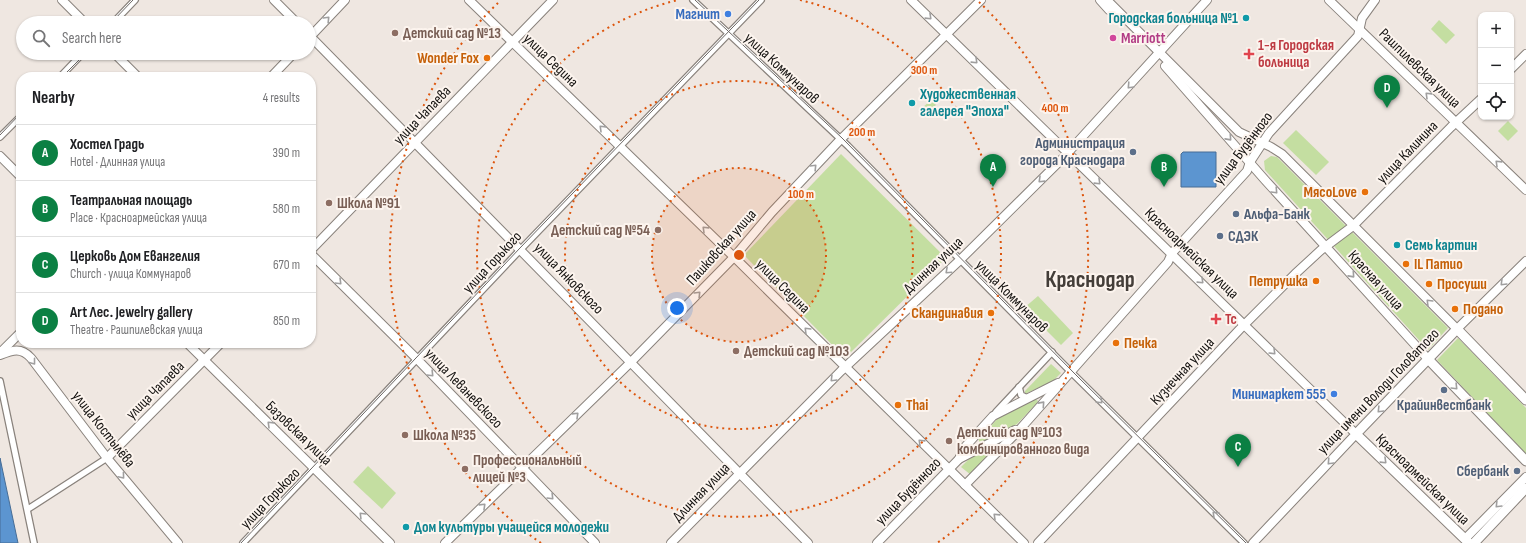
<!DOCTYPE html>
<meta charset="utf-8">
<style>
body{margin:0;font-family:"Sofia Sans Condensed",sans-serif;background:#f2f2f2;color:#202124}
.controls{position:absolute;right:12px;top:12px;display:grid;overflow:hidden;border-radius:8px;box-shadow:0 1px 3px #0004}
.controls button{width:36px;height:36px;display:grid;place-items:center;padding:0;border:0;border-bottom:1px solid #e0e0e0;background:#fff;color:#202124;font:20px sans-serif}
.you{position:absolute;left:677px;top:308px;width:14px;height:14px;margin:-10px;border:3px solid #fff;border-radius:50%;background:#1a73e8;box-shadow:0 0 0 6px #1a73e833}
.badge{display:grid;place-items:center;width:26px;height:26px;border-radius:50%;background:#0b8043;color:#fff;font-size:13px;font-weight:700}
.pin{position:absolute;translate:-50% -33px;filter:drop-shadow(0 1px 2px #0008)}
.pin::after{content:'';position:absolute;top:21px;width:14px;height:12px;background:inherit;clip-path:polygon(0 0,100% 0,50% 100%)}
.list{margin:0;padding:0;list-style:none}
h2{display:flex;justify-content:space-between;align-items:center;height:52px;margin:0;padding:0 16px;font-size:17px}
h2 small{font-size:13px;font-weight:400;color:#757577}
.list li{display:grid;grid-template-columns:26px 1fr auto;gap:12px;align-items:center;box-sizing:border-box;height:56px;padding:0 16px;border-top:1px solid #e0e0e0}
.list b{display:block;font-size:15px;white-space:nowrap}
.list p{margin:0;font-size:13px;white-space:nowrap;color:#757577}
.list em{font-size:13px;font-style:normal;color:#757577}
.icon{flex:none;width:22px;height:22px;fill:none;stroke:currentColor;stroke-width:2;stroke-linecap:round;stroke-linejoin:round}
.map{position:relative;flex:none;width:1526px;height:543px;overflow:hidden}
.search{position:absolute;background:#fff;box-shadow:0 1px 3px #0004;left:16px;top:16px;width:300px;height:44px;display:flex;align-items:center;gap:10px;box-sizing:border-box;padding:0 14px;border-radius:22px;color:#757577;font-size:15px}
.panel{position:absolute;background:#fff;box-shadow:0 1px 3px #0004;left:16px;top:72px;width:300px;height:276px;border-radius:16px}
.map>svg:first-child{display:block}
.green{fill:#c4dea1}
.water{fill:#5c95d0;stroke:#466d96}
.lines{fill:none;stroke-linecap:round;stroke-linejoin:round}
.street-casing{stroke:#89827c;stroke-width:8}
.secondary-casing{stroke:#89827c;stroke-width:10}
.primary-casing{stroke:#89827c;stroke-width:11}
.street{stroke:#fff;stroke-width:5.5}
.secondary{stroke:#fff;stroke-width:8}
.primary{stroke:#fff;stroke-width:9}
.tram{stroke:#6c6764;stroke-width:1}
.oneway{stroke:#a09f9f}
.ring{fill:none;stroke:#dd550c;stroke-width:2;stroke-dasharray:2 4}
.shop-dot{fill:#3f7fe0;stroke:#fcf4ee;stroke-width:1.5}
.culture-dot{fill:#0f9aa8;stroke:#fcf4ee;stroke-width:1.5}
.education-dot{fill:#8d6e63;stroke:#fcf4ee;stroke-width:1.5}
.hotel-dot{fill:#d1479c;stroke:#fcf4ee;stroke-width:1.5}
.health-dot{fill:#e0444e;stroke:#fcf4ee;stroke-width:1.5}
.food-dot{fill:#e8710a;stroke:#fcf4ee;stroke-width:1.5}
.service-dot{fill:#5c6f8a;stroke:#fcf4ee;stroke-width:1.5}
.labels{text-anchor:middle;stroke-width:4;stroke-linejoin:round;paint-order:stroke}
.shop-label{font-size:15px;font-weight:bold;fill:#366cbe;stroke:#fcf4ee;text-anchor:end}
.culture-label{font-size:15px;font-weight:bold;fill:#0d838f;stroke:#fcf4ee;text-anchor:start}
.education-label{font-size:15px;font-weight:bold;fill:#785e54;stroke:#fcf4ee;text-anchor:start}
.hotel-label{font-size:15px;font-weight:bold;fill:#b23c85;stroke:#fcf4ee;text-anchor:start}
.health-label{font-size:15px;font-weight:bold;fill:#be3a42;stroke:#fcf4ee;text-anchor:start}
.food-label{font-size:15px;font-weight:bold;fill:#c56008;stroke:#fcf4ee;text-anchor:start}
.street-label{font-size:15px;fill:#12100e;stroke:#fcf4ee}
.service-label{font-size:15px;font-weight:bold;fill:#4e5e75;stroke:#fcf4ee;text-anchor:end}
.town-label{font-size:23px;font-weight:bold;fill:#443e39;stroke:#fcf4ee}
.centre{fill:#dd550c;stroke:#fcf4ee;stroke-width:2}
.ring-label{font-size:12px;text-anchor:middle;font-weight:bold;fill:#dd550c;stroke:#fcf4ee;stroke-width:4;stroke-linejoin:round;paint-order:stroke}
</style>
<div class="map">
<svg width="1526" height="543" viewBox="0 0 1526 543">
<rect width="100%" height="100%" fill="#efe7e1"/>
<g class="green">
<path d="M1439,20L1455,35L1446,44L1431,29Z"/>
<path d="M931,100L936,105L927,113L922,108Z"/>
<path d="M1508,121L1518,131L1508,141L1498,131Z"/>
<path d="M1296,130L1329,162L1316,175L1283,143Z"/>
<path d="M841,154L946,258L845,358L744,255Z"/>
<path d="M1271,156L1277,157L1448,328L1428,350L1265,170L1264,161Z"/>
<path d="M1038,296L1073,333L1061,345L1024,308Z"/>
<path d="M1458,338L1526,408V454L1437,360Z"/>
<path d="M1051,364L1061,373L1053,381L1025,394V391Z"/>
<path d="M1035,398L1038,401L1037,403L1017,424L983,442H979V439L999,417Z"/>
<path d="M992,446L995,447L994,450L971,475L961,467L970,458Z"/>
<path d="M368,466L396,493L382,509L353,482Z"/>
</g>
<g class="water">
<path d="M1183,152H1216V187H1181V154Z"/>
<path d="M0,458L18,543H0Z"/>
</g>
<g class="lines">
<defs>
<g id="street">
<path d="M693,0L848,146L1072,373L1244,543"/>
<path d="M113,23L135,0"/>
<path d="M60,77L83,53"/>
<path d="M0,137L21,116"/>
<path d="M0,381L34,543"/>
<path d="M1019,387L1021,395L1027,398"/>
<path d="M996,412L1052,352"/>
<path d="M28,509L107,458"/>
<path d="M243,543L521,249L761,0"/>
</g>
<g id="secondary">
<path d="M62,0L85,23"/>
<path d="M274,0L297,23"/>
<path d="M469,0L734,257L1024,543"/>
<path d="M911,0L1356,434L1253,543"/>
<path d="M1100,0L1109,10"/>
<path d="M1107,0L1239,132L1271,147L1282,154L1457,329L1526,261"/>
<path d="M1329,0L1526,190"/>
<path d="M309,35L808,543"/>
<path d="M309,38L345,0"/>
<path d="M114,53L138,77"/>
<path d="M1165,66L1265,180L1428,359"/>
<path d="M1511,69L1526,54"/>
<path d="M271,77L294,53"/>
<path d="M0,156L21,177"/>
<path d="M311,250L553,0"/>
<path d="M311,254L416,358L595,543"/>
<path d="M187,343L390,543"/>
<path d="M0,353L21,332"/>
<path d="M0,355C13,350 21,347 31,358L107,458L178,543"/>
<path d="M107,458L221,343"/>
<path d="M959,459L1015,430"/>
<path d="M965,485L1021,428L1168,262L1172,253L1247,171L1250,162L1269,133L1358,36L1362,18L1375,0"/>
<path d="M1465,539L1526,477"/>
<path d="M445,543L631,362L734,257L772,212L839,141L981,0"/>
<path d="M671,543L841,371L960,260L1063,158L1207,0"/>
<path d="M877,543L959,459L964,448L993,416L1058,383"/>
<path d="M1038,543L1240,329L1295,274L1321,250L1353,226L1451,127L1481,99"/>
</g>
<g id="primary">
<path d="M1428,359L1526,461"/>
<path d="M1469,543L1356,434L1457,329L1526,400"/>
<path d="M1474,543L1526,488"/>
</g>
</defs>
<use href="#street" class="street-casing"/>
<use href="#secondary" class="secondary-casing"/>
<use href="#primary" class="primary-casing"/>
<use href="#street" class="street"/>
<use href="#secondary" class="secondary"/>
<use href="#primary" class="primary"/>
<g class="tram">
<path d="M695,0L842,138L1077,376L1246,543"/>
<path d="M111,23L133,0"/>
<path d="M62,77L86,53"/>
<path d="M0,135L21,113"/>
<path d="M241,543L520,248L759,0"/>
</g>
</g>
<defs><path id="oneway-chevron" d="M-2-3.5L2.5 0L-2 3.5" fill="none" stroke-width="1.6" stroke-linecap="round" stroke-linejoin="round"/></defs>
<g class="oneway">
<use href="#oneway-chevron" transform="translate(929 17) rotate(44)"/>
<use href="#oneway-chevron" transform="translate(327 19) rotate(-46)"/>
<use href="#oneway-chevron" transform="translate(975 61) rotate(44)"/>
<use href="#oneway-chevron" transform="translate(1130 86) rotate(133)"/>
<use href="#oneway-chevron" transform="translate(1428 95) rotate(-136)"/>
<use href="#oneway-chevron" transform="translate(602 128) rotate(-136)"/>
<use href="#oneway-chevron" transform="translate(1229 138) rotate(48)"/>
<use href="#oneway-chevron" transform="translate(1498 163) rotate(-136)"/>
<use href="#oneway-chevron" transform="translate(814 167) rotate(-46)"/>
<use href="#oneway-chevron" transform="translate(1041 180) rotate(136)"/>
<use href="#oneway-chevron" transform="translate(1098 182) rotate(44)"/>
<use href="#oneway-chevron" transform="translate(1275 191) rotate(47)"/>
<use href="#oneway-chevron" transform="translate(705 229) rotate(-136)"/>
<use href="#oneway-chevron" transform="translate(948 271) rotate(137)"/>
<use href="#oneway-chevron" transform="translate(1352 275) rotate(48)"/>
<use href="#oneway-chevron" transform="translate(1201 281) rotate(44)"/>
<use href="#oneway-chevron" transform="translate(339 282) rotate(45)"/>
<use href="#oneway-chevron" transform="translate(1503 283) rotate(135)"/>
<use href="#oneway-chevron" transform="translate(698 294) rotate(-46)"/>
<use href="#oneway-chevron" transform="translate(1429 302) rotate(-135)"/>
<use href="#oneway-chevron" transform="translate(807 330) rotate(-135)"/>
<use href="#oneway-chevron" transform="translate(1273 352) rotate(45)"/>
<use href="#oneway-chevron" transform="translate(33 362) rotate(52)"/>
<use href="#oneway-chevron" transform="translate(431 374) rotate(46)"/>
<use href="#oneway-chevron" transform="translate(833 379) rotate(135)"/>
<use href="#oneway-chevron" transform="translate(1455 387) rotate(46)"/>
<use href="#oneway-chevron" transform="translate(1100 401) rotate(45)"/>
<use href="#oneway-chevron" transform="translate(1042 404) rotate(-48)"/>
<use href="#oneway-chevron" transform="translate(1380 410) rotate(134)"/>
<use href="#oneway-chevron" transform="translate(576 415) rotate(-44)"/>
<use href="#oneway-chevron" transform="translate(270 424) rotate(-136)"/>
<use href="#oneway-chevron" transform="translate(921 442) rotate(-136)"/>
<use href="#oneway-chevron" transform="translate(1384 461) rotate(44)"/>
<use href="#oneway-chevron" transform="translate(1330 462) rotate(133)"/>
<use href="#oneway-chevron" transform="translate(122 476) rotate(50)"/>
<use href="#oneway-chevron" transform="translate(551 497) rotate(46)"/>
<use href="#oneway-chevron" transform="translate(1498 505) rotate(134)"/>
<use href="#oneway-chevron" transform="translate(483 506) rotate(-44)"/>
<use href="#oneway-chevron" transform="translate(1215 514) rotate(-136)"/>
<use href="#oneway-chevron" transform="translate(362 515) rotate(-135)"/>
<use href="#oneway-chevron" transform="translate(996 516) rotate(-136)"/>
</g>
<circle cx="739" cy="255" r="87" fill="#dd550c" fill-opacity=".12"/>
<g class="ring">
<circle cx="739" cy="255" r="87"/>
<circle cx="739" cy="255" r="174"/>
<path d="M800 0A262 262 0 1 1 678 0"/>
<path d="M541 543A349 349 0 0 1 499 2M979 2A349 349 0 0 1 937 543"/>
</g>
<g class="shop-dot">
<circle cx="728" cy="14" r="4"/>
<circle cx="1334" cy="394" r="4"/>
</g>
<g class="culture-dot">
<circle cx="1246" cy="18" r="4"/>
<circle cx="912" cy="103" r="4"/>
<circle cx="1397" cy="245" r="4"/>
<circle cx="406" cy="527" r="4"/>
</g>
<g class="education-dot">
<circle cx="395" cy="33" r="4"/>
<circle cx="329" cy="203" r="4"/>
<circle cx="658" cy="230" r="4"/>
<circle cx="736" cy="351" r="4"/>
<circle cx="405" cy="435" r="4"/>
<circle cx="949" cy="441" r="4"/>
<circle cx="465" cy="469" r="4"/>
</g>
<circle class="hotel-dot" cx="1113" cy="38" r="4"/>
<g class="health-dot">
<path d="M1247 48h4v4h4v4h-4v4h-4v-4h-4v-4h4z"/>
<path d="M1214 313h4v4h4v4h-4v4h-4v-4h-4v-4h4z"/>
</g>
<g class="food-dot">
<circle cx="487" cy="58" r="4"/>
<circle cx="1365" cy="192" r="4"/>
<circle cx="1406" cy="264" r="4"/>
<circle cx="1316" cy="281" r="4"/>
<circle cx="1429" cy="284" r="4"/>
<circle cx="1455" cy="309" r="4"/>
<circle cx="991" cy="313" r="4"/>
<circle cx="1116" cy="343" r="4"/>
<circle cx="898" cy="405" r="4"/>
</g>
<g class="service-dot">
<circle cx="1133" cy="152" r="4"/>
<circle cx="1236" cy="214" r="4"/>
<circle cx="1220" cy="236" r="4"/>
<circle cx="1444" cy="390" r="4"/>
<circle cx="1517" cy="471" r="4"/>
</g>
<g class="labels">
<g class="shop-label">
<text x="720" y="19">Магнит</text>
<text x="1326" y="399">Минимаркет 555</text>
</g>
<g class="culture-label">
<text x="1238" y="23" text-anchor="end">Городская больница №1</text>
<text x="920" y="99">Художественная<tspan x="920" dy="17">галерея "Эпоха"</tspan></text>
<text x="1405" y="250">Семь картин</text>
<text x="414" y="532">Дом культуры учащейся молодежи</text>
</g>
<g class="education-label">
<text x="403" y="38">Детский сад №13</text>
<text x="337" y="208">Школа №91</text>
<text x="650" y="235" text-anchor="end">Детский сад №54</text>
<text x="744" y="356">Детский сад №103</text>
<text x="957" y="437">Детский сад №103<tspan x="957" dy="17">комбинированного вида</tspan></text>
<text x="413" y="440">Школа №35</text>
<text x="473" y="465">Профессиональный<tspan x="473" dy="17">лицей №3</tspan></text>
</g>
<g class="hotel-label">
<text x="1121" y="43">Marriott</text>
</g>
<g class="health-label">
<text x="1258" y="50">1-я Городская<tspan x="1258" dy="17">больница</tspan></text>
<text x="1225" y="324">Тс</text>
</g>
<g class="food-label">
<text x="479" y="63" text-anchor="end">Wonder Fox</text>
<text x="1357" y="197" text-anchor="end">МясоLove</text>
<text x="1414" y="269">IL Патио</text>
<text x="1308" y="286" text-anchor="end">Петрушка</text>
<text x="1437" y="289">Просуши</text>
<text x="1463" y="314">Подано</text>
<text x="983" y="318" text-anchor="end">Скандинавия</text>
<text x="1124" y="348">Печка</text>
<text x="906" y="410">Thai</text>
</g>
<g class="street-label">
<text transform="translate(551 60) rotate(44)" y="5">улица Седина</text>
<text transform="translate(782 68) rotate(43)" y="5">улица Коммунаров</text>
<text transform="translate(1420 68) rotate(44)" y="5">Рашпилевская улица</text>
<text transform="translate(422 115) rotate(-46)" y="5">улица Чапаева</text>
<text transform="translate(1243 148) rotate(-53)" y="5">улица Будённого</text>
<text transform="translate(1407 152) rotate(-46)" y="5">улица Калинина</text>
<text transform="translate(721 247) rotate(-48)" y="5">Пашковская улица</text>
<text transform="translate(1192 253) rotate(44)" y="5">Красноармейская улица</text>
<text transform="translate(492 262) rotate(-47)" y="5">улица Горького</text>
<text transform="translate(933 265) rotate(-43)" y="5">Длинная улица</text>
<text transform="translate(569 278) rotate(46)" y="5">улица Янковского</text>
<text transform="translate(1376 280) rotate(48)" y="5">Красная улица</text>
<text transform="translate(783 286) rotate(45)" y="5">улица Седина</text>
<text transform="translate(1012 296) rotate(45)" y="5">улица Коммунаров</text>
<text transform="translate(1182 371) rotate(-47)" y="5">Кузнечная улица</text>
<text transform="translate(464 388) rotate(46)" y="5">улица Леваневского</text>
<text transform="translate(155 390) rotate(-45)" y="5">улица Чапаева</text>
<text transform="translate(1378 391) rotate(-46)" y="5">улица имени Володи Головатого</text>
<text transform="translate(104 429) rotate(52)" y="5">улица Костылёва</text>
<text transform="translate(299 433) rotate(44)" y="5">Базовская улица</text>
<text transform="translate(1423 479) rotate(44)" y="5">Красноармейская улица</text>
<text transform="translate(908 491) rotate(-46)" y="5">улица Будённого</text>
<text transform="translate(701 492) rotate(-46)" y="5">Длинная улица</text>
<text transform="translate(270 498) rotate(-46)" y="5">улица Горького</text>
</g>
<g class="service-label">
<text x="1125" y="148">Администрация<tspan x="1125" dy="17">города Краснодара</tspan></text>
<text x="1244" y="219" text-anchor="start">Альфа-Банк</text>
<text x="1228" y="241" text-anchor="start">СДЭК</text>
<text x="1444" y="410" text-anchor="middle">Крайинвестбанк</text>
<text x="1509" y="476">Сбербанк</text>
</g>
<g class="town-label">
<text x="1090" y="287">Краснодар</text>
</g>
</g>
<circle cx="739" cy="255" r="6" class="centre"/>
<g class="ring-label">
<text x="924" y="74">300 m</text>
<text x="1055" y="112">400 m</text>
<text x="862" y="136">200 m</text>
<text x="801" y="198">100 m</text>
</g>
</svg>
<div class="controls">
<button>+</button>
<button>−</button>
<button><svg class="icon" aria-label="locate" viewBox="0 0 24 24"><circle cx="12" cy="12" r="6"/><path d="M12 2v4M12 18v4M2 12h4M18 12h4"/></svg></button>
</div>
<div class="you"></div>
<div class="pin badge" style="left:993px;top:187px">A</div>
<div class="pin badge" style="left:1164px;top:187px">B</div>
<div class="pin badge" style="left:1238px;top:467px">C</div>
<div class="pin badge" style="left:1387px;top:108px">D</div>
<div class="search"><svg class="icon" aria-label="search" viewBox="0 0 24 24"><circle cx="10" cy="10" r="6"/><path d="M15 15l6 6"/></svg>Search here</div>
<section class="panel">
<h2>Nearby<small>4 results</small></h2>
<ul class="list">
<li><span class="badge">A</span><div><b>Хостел Градь</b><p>Hotel · Длинная улица</p></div><em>390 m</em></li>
<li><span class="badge">B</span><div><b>Театральная площадь</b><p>Place · Красноармейская улица</p></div><em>580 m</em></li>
<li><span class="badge">C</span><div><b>Церковь Дом Евангелия</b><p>Church · улица Коммунаров</p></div><em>670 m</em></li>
<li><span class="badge">D</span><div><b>Art Лес. Jewelry gallery</b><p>Theatre · Рашпилевская улица</p></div><em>850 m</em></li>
</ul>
</section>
</div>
